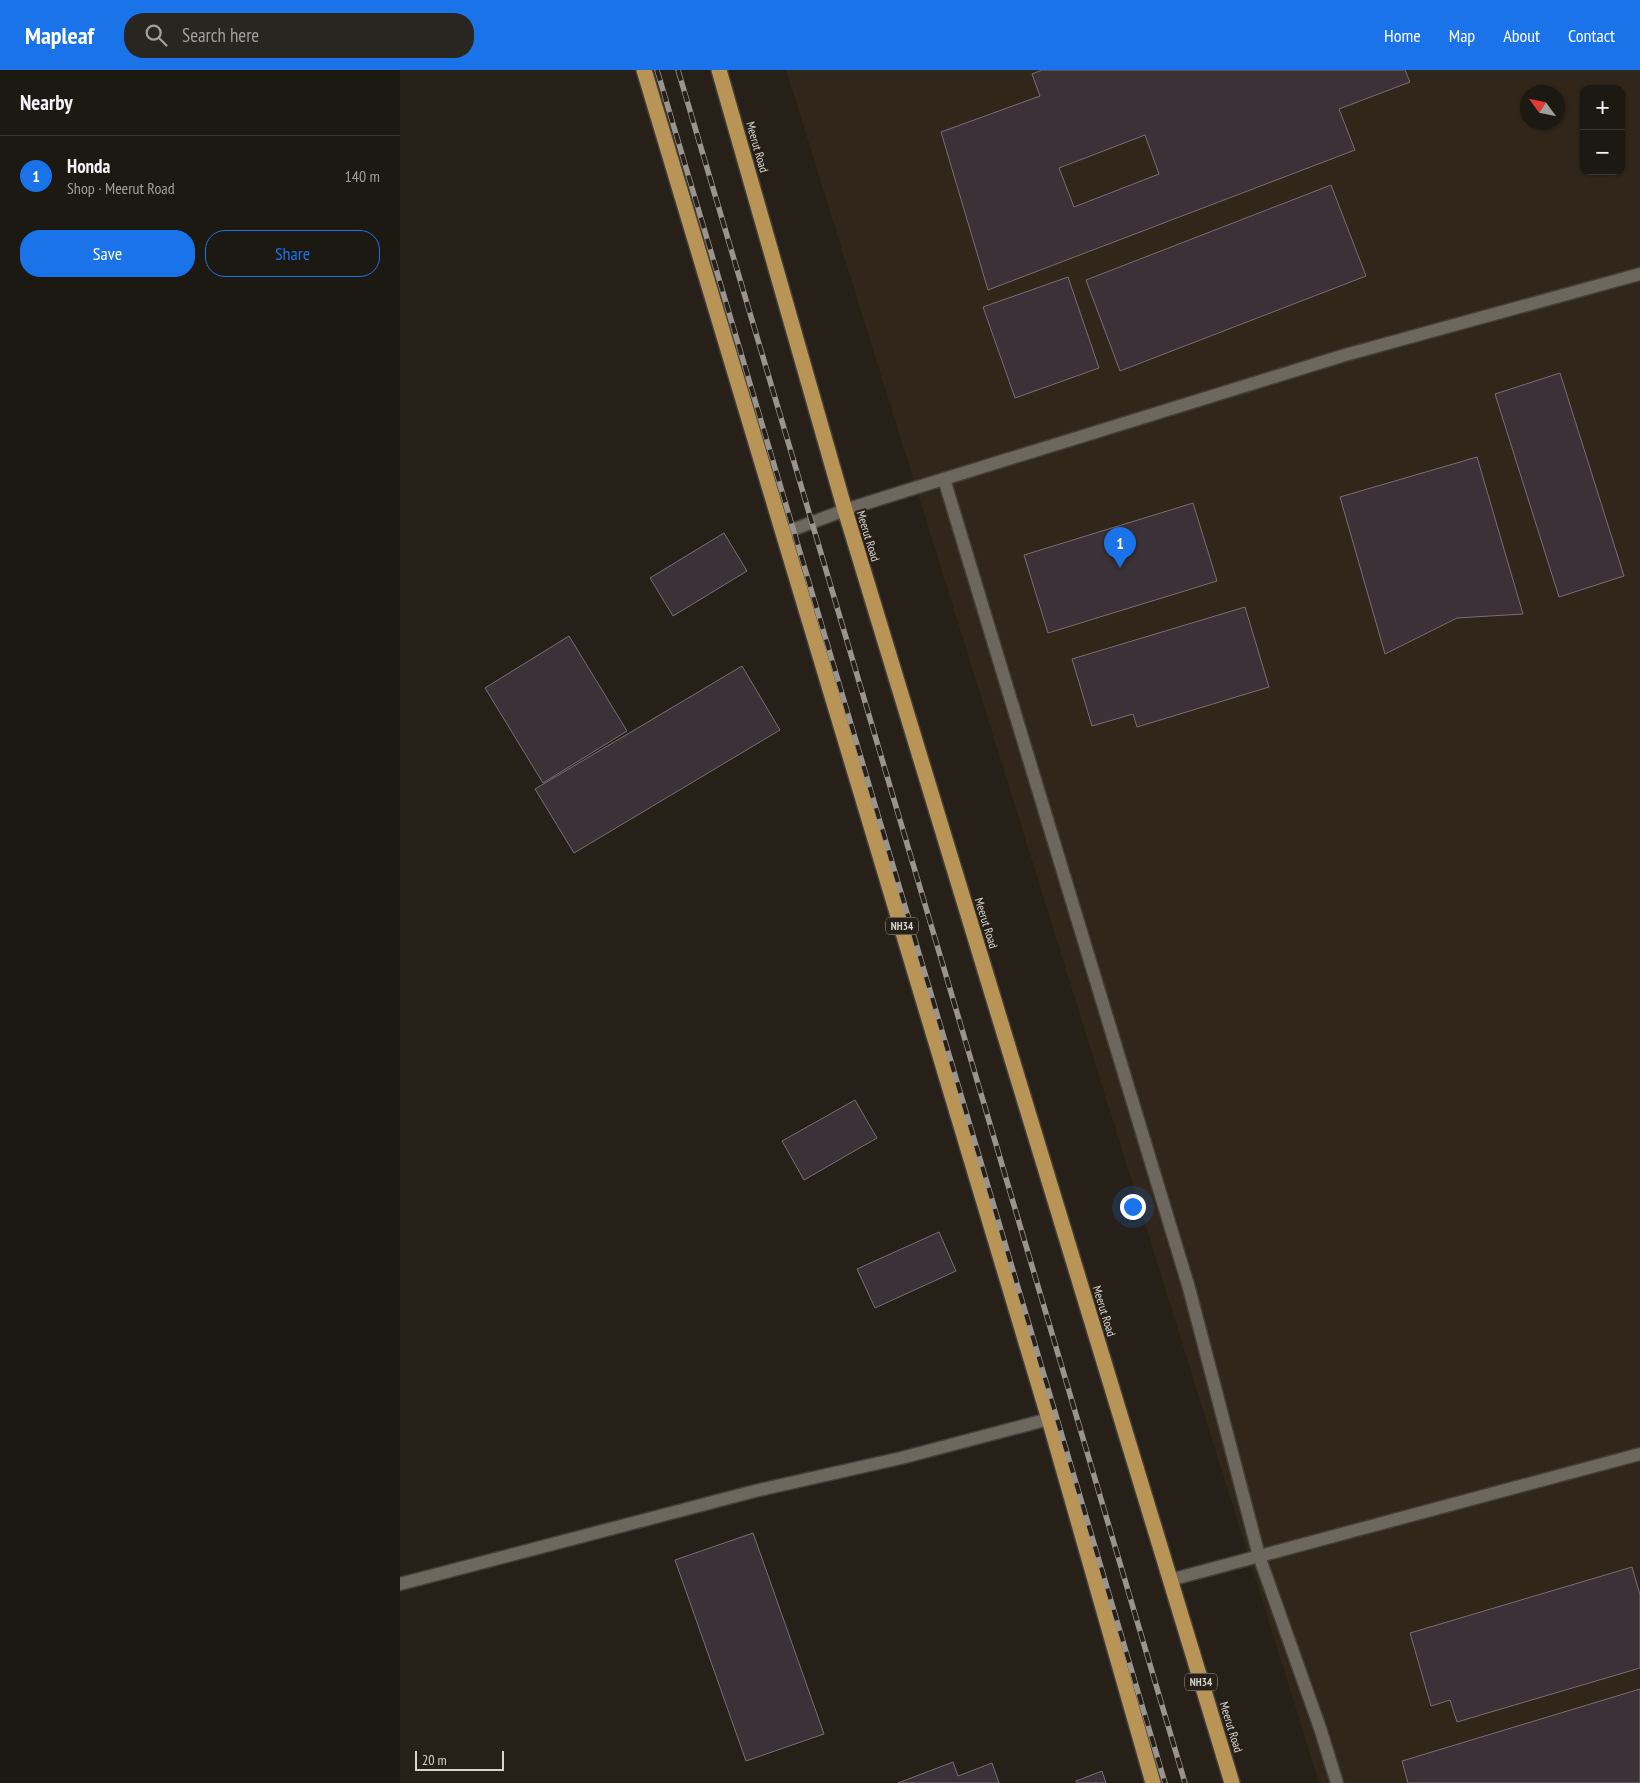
<!DOCTYPE html>
<meta charset="utf-8">
<style>
body{margin:0;font-family:"PT Sans Narrow",sans-serif;background:#292520;color:#f1f3f6}
.controls{position:absolute;right:15px;top:15px;display:grid;overflow:hidden;border-radius:10px;box-shadow:0 1px 4px #0004}
.controls button{width:45px;height:45px;display:grid;place-items:center;padding:0;border:0;border-bottom:1px solid #3a3732;background:#1c1812;color:#f1f3f6;font:25px sans-serif}
.compass{position:absolute;left:1120px;top:15px;width:45px;height:45px;border-radius:50%;background:#1c1812;box-shadow:0 1px 4px #0004;rotate:303deg}
.scale{position:absolute;left:15px;bottom:12px;width:89px;box-sizing:border-box;padding-left:5px;border:2px solid #d7d3ce;border-top:0;font-size:14px;line-height:18px;white-space:nowrap;color:#d7d3ce;-webkit-text-stroke:4px #262018;paint-order:stroke}
.you{position:absolute;left:732px;top:1136px;width:18px;height:18px;margin:-12px;border:4px solid #fff;border-radius:50%;background:#1a73e8;box-shadow:0 0 0 8px #1a73e833}
.badge{display:grid;place-items:center;width:32px;height:32px;border-radius:50%;background:#1a73e8;color:#fff;font-size:16px;font-weight:700}
.pin{position:absolute;translate:-50% -41px;filter:drop-shadow(0 1px 2px #0008)}
.pin::after{content:'';position:absolute;top:26px;width:18px;height:15px;background:inherit;clip-path:polygon(0 0,100% 0,50% 100%)}
.list{margin:0;padding:0;list-style:none}
h2{display:flex;justify-content:space-between;align-items:center;height:65px;margin:0;padding:0 20px;font-size:21px}
h2 small{font-size:16px;font-weight:400;color:#a0a09f}
.list li{display:grid;grid-template-columns:32px 1fr auto;gap:15px;align-items:center;box-sizing:border-box;height:80px;padding:0 20px;border-top:1px solid #3a3732}
.list b{display:block;font-size:19px;white-space:nowrap}
.list p{margin:0;font-size:16px;white-space:nowrap;color:#a0a09f}
.list em{font-size:16px;font-style:normal;color:#a0a09f}
.actions{display:flex;gap:10px;padding:15px 20px}
.actions a{flex:1;padding:11px 0;border:1px solid #1a73e8;border-radius:20px;text-align:center;font-size:18px;color:#1a73e8}
.actions .main{background:#1a73e8;color:#fff}
.icon{flex:none;width:28px;height:28px;fill:none;stroke:currentColor;stroke-width:2;stroke-linecap:round;stroke-linejoin:round}
.map{position:relative;flex:none;width:1240px;height:1713px;overflow:hidden}
header{display:flex;align-items:center;gap:30px;box-sizing:border-box;height:70px;padding:0 25px;background:#1a73e8;color:#fff}
header strong{font-size:24px}
nav{display:flex;gap:28px;margin-inline-start:auto;font-size:18px}
.search{width:350px;height:45px;background:#292520;display:flex;align-items:center;gap:12px;box-sizing:border-box;padding:0 18px;border-radius:20px;color:#a0a09f;font-size:19px}
main{display:flex}
aside{flex:1;background:#1c1812}
.map>svg:first-child{display:block}
.built{fill:#302619;fill-rule:evenodd}
.building{fill:#3b3137;stroke:#796e75;fill-rule:evenodd}
.lines{fill:none;stroke-linecap:round;stroke-linejoin:round}
.minor-casing{stroke:#433e39;stroke-width:15}
.highway-casing{stroke:#433e39;stroke-width:18}
.minor{stroke:#6e675d;stroke-width:12}
.highway{stroke:#b89456;stroke-width:15}
.rail-casing{stroke:#99958e;stroke-width:5.5}
.rail{stroke:#262018;stroke-width:4;stroke-dasharray:11;stroke-linecap:butt}
.labels{text-anchor:middle;stroke-width:4.5;stroke-linejoin:round;paint-order:stroke}
.shield{fill:#262018;stroke:#a29d97;stroke-width:1}
.shield-label{font-size:11px;font-weight:bold;fill:#d7d3ce}
.street-label{font-size:12px;fill:#d7d3ce;stroke:#262018}
</style>
<header>
<strong>Mapleaf</strong>
<div class="search"><svg class="icon" aria-label="search" viewBox="0 0 24 24"><circle cx="10" cy="10" r="6"/><path d="M15 15l6 6"/></svg>Search here</div>
<nav><a>Home</a><a>Map</a><a>About</a><a>Contact</a></nav>
</header>
<main>
<aside>
<h2>Nearby<small></small></h2>
<ul class="list">
<li><span class="badge">1</span><div><b>Honda</b><p>Shop · Meerut Road</p></div><em>140 m</em></li>
</ul>
<div class="actions"><a class="main">Save</a><a>Share</a></div>
</aside>
<div class="map">
<svg width="1240" height="1713" viewBox="0 0 1240 1713">
<rect width="100%" height="100%" fill="#262018"/>
<path class="built" d="M386,0H1240V1713H919ZM1184,19H1221V101H1184ZM1128,22H1158V52H1128Z"/>
<g class="building">
<path d="M642,0H1005L1010,12L939,39L955,80L588,220L541,62L640,26L632,4ZM745,65L759,104L674,137L659,98Z"/>
<path d="M931,115L966,206L720,301L686,210Z"/>
<path d="M668,207L699,298L615,328L583,237Z"/>
<path d="M1160,303L1224,506L1159,527L1095,324Z"/>
<path d="M1077,387L1123,544L1057,548L985,584L940,427Z"/>
<path d="M793,433L817,511L648,563L624,485Z"/>
<path d="M324,463L347,501L273,546L250,508Z"/>
<path d="M845,537L869,617L737,657L733,644L692,656L672,589Z"/>
<path d="M169,566L227,661L143,713L85,618Z"/>
<path d="M342,596L380,660L174,783L135,719Z"/>
<path d="M455,1030L477,1068L404,1110L382,1071Z"/>
<path d="M539,1162L556,1201L475,1238L457,1199Z"/>
<path d="M353,1463L424,1664L346,1691L275,1490Z"/>
<path d="M1232,1497L1240,1525V1598L1057,1652L1050,1630L1031,1636L1010,1563Z"/>
<path d="M1240,1619V1713H1008L1002,1691Z"/>
<path d="M553,1692L558,1706L592,1693L599,1713H498Z"/>
<path d="M702,1701L706,1713H677L676,1711Z"/>
</g>
<g class="lines">
<defs>
<g id="minor">
<path d="M544,409L789,1218L859,1486L920,1658L937,1713"/>
<path d="M384,463L445,440L505,421L945,285L1240,204"/>
<path d="M770,1510L1240,1384"/>
<path d="M0,1514L355,1421L501,1388L649,1349"/>
</g>
<g id="highway">
<path d="M244,0L649,1349L753,1713"/>
<path d="M319,0L445,440L832,1713"/>
</g>
</defs>
<use href="#minor" class="minor-casing"/>
<use href="#highway" class="highway-casing"/>
<use href="#minor" class="minor"/>
<use href="#highway" class="highway"/>
<defs>
<g id="rail">
<path d="M257,0L765,1713"/>
<path d="M278,0L785,1713"/>
</g>
</defs>
<use href="#rail" class="rail-casing"/>
<use href="#rail" class="rail"/>
</g>
<g class="labels">
<g class="shield">
<rect x="486" y="847.5" width="32" height="17" rx="4"/>
<rect x="785" y="1603.5" width="32" height="17" rx="4"/>
</g>
<g class="shield-label">
<text x="502" y="860">NH34</text>
<text x="801" y="1616">NH34</text>
</g>
<g class="street-label">
<text transform="translate(357 77) rotate(74)" y="4">Meerut Road</text>
<text transform="translate(468 466) rotate(73)" y="4">Meerut Road</text>
<text transform="translate(586 853) rotate(73)" y="4">Meerut Road</text>
<text transform="translate(704 1241) rotate(73)" y="4">Meerut Road</text>
<text transform="translate(831 1657) rotate(73)" y="4">Meerut Road</text>
</g>
</g>
</svg>
<div class="controls">
<button>+</button>
<button>−</button>
</div>
<svg class="compass" viewBox="-18 -18 36 36"><path d="M0-13l5 13h-10z" fill="#e53935"/><path d="M0 13l5-13h-10z" fill="#a0a09f"/></svg>
<div class="scale">20 m</div>
<div class="you"></div>
<div class="pin badge" style="left:720px;top:498px">1</div>
</div>
</main>
